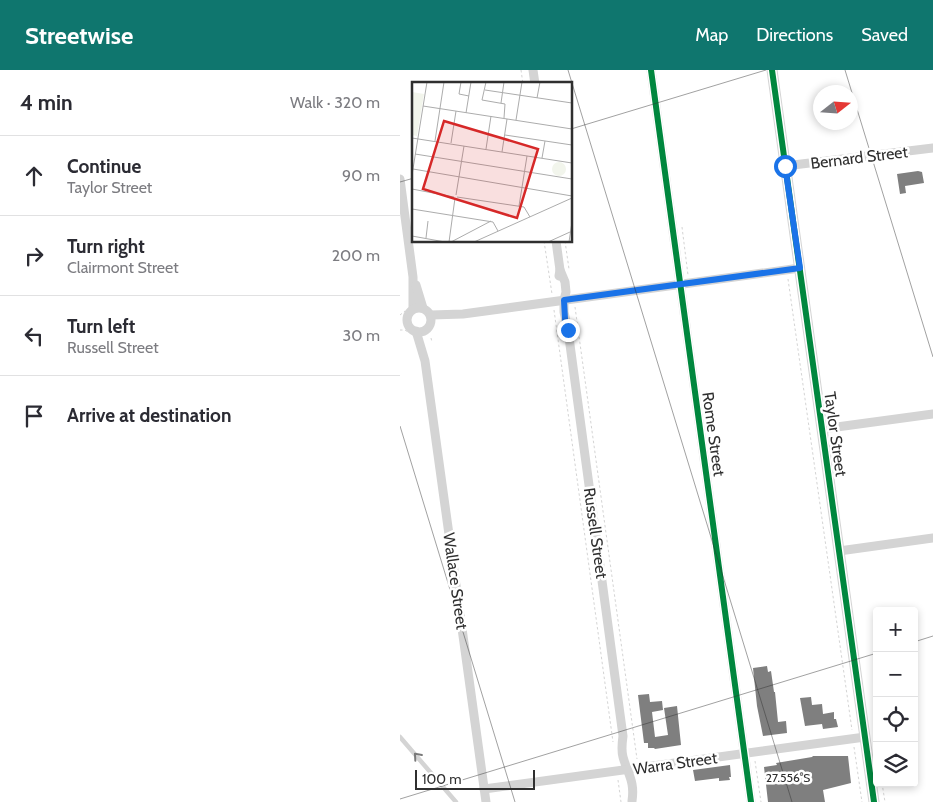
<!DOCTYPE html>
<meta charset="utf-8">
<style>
body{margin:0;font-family:Cabin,sans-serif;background:#f2f2f3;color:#2b2b33}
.controls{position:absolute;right:15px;bottom:15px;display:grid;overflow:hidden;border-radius:5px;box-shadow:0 2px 8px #0003}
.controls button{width:45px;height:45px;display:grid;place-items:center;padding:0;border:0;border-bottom:1px solid #e1e1e2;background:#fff;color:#2b2b33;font:25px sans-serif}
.compass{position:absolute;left:413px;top:15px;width:45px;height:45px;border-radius:50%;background:#fff;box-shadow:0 2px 8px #0003;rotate:73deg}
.scale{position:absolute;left:15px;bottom:12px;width:120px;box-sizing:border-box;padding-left:5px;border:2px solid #2f2f2f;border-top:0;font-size:14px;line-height:18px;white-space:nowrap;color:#2f2f2f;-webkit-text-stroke:4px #fff;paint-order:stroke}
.stop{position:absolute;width:15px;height:15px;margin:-11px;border:4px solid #1a73e8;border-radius:50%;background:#fff}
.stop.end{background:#1a73e8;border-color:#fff;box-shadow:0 1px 5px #0008}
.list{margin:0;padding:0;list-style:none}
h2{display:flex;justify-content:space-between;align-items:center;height:65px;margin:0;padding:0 20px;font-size:21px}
h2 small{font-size:16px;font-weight:400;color:#7c7c81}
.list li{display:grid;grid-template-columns:32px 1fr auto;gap:15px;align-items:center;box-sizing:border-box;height:80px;padding:0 20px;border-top:1px solid #e1e1e2}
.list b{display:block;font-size:19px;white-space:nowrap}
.list p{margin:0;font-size:16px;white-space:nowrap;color:#7c7c81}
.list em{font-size:16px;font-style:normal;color:#7c7c81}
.icon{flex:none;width:28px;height:28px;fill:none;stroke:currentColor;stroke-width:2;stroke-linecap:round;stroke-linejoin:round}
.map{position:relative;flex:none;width:533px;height:732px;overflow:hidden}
header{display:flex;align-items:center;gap:30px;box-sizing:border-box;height:70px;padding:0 25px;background:#0f766e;color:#fff}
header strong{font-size:24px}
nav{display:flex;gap:28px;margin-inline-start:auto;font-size:18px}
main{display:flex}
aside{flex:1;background:#fff}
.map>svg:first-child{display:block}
.building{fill:#7f7f7f}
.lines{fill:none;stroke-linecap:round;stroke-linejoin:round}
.path{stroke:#d4d4d4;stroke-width:1;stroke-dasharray:2.5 2.5;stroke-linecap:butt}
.service{stroke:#d4d4d4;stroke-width:4.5}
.minor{stroke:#d4d4d4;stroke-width:9}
.tertiary{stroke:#d4d4d4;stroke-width:11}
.cycleway-casing{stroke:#fff;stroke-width:9}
.cycleway{stroke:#00873e;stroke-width:6}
.oneway{stroke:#797979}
.route{stroke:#1a73e8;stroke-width:6}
.ticks{fill:none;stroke:#2f2f2f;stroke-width:1;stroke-opacity:0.45}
.labels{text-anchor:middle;stroke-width:5;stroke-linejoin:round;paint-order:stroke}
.street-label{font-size:16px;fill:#2f2f2f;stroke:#fff}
.inset-road{fill:none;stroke:#acacac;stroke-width:1}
.view{fill:#d62828;fill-opacity:0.15;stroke:#d62828;stroke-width:2.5}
.inset-edge{fill:none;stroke:#2f2f2f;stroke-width:2.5}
.ticks-label{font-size:12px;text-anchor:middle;fill:#2f2f2f;stroke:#fff;stroke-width:5;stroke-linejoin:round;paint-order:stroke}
</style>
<header>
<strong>Streetwise</strong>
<nav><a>Map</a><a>Directions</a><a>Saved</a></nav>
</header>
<main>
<aside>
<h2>4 min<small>Walk · 320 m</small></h2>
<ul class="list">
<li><svg class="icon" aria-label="ahead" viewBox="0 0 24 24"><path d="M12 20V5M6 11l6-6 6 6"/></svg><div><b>Continue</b><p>Taylor Street</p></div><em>90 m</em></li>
<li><svg class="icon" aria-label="right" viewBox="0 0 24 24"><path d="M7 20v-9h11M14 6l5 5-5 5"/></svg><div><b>Turn right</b><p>Clairmont Street</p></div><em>200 m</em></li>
<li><svg class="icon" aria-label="left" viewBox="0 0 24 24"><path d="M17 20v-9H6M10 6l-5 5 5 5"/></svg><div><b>Turn left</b><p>Russell Street</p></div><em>30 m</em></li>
<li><svg class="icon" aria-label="arrive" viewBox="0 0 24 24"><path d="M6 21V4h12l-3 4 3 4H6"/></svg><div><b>Arrive at destination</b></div></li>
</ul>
</aside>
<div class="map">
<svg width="533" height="732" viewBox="0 0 533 732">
<rect width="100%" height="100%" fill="#fff"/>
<g class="building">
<path d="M518,101L522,102L524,113L505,116L506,123L500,124L497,104Z"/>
<path d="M367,596L368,602L371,601L374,622H375L378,652L386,651L387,663L363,666L357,636L353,598Z"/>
<path d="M249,624L250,632L262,631L263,640L252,642L255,667L268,665L264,638L277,636L281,675L255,679L254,678H248V673H244L238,625Z"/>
<path d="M411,627L412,635L422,634L423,644L434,642V649H436L438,657L423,659L422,654L405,656L400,628Z"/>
<path d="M413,686H448L451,713L423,720L425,732H368L364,697L377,695L376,693L412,687Z"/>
<path d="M330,695L331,707H329L330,710L319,711V708L295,711L293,700Z"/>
</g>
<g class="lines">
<g class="path">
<path d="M121,0L123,14"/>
<path d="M282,157L288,205"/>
<path d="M144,171L152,224"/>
<path d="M165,171L169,199"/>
<path d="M388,209L452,660"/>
<path d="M175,237L237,689"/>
<path d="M154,240L213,672"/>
<path d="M0,245L5,241"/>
<path d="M0,260H5L8,262"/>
<path d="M31,268L32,272"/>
<path d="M476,672L477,676"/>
<path d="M454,677L462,732"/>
<path d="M355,691L361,732"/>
<path d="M218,710L221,732"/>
<path d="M482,713L485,732"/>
</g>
<path class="service" d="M0,667L56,732"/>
<g class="minor">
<path d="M133,0L135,14"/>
<path d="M251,0L351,732"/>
<path d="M385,96L533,78"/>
<path d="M0,109L13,207V239"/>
<path d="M156,171L160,200L159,206"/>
<path d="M160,200L165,212L166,222L164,230V242L168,260L223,666C222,673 221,680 223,687C228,705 235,711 232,731"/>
<path d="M16,215L23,238"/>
<circle cx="19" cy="250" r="12"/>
<path d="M31,245L63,244L400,198"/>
<path d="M16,261L25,291L86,732"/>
<path d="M422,359L533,344"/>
<path d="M439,481L533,468"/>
<path d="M84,719L465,667"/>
</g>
<path class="tertiary" d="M372,0L474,732"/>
<defs>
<g id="cycleway">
<path d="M251,0L351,732"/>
<path d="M372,0L474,732"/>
</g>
</defs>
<use href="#cycleway" class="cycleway-casing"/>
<use href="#cycleway" class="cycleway"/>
</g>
<defs><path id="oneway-chevron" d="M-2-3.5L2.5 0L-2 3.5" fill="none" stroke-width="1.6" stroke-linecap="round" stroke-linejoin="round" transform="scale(1.25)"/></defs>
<use class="oneway" href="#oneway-chevron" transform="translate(17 686) rotate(-131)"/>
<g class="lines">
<path class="route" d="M168,260L165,249L164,230L400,198L385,96"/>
</g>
<path class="ticks" d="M168,0L392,732M445,0L533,287M171,59L366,0M0,112L14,108M0,356L115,732M514,572L533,566M0,729L477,583"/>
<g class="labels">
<g class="street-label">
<text transform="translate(459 87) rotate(-7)" y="6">Bernard Street</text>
<text transform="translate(314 364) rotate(82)" y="6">Rome Street</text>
<text transform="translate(436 364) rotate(82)" y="6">Taylor Street</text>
<text transform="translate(196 463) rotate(82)" y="6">Russell Street</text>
<text transform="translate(56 511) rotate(82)" y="6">Wallace Street</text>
<text transform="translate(275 693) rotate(-8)" y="6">Warra Street</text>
</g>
</g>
<g transform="translate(12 12)">
<rect width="160" height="160" fill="#fff"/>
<path d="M140 87a7 7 0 1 1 14 0a7 7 0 1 1-14 0Z" fill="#f2f5ec"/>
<path d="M0,10L12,12L5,54L0,53Z" fill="#f2f5ec"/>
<path class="inset-road" d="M49,0L47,12L57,14M74,0L70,18L93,22L92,36M73,8L160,21M125,16L128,0M89,21L92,0M11,24L160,47M54,31L59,0M104,38L110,0M93,53L160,63M0,56L160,81M23,59L32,0M39,61L44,29M74,67L79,34M90,70L95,37M3,72L160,97M130,76L133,59M1,87L160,114M0,93L15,0M0,107L42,115M44,113L52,64M45,115L112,125L118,135M107,124L115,74M0,127L81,140L86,149M0,154L33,160M14,156L16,139M37,160L43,116M39,160L79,139M62,160L160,116M136,160L158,150M157,160L160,140"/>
<path class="view" d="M32,39L126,67L105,136L11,107Z"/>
<rect width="160" height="160" class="inset-edge"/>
</g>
<g class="ticks-label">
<text x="388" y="712">27.556°S</text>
</g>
</svg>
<div class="controls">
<button>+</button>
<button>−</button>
<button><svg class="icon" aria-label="locate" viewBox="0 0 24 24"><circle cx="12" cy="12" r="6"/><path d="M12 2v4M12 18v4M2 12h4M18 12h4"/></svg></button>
<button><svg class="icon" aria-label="layers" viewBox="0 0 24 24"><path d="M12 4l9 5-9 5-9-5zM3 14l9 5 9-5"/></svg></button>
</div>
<svg class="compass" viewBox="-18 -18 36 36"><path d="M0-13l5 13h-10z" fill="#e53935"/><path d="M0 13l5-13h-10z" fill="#7c7c81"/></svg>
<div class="scale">100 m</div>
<div class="stop" style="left:385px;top:96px"></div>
<div class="stop end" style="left:168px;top:260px"></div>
</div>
</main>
